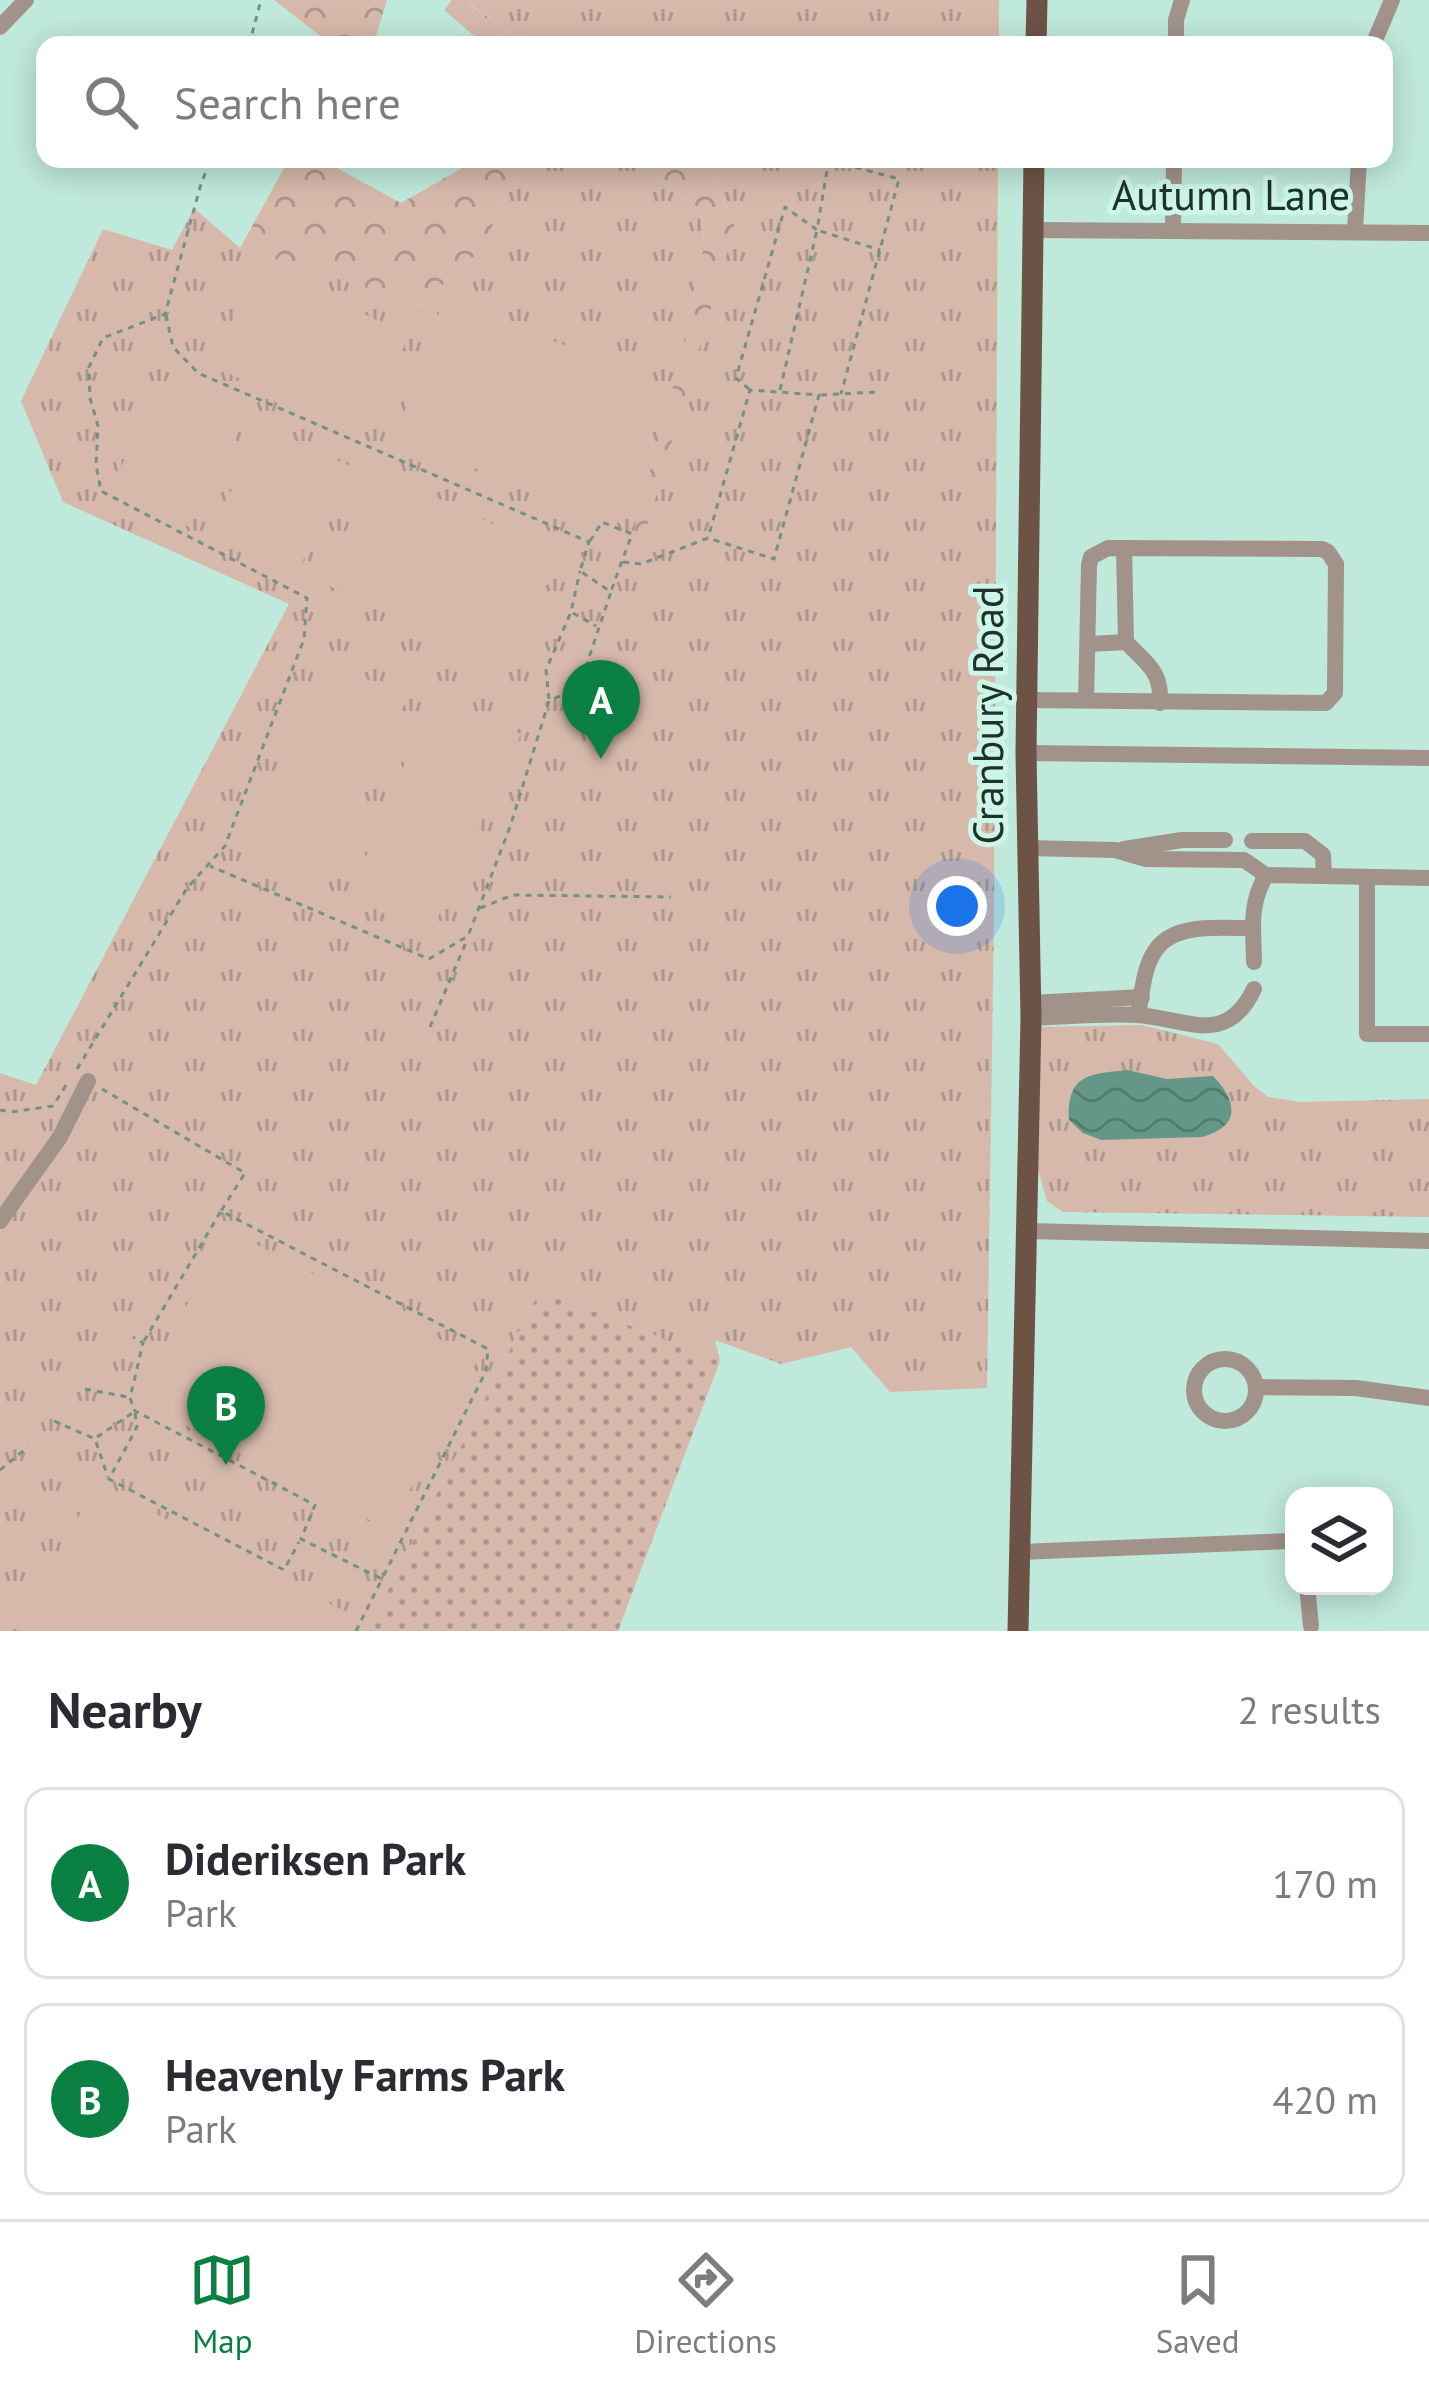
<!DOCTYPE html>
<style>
body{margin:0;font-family:"PT Sans",sans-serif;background:#f2f2f3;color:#2b2b33}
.controls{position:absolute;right:36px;bottom:36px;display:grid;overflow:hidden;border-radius:24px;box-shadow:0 6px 30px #0003}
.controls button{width:108px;height:108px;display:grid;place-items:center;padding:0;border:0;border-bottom:3px solid #e1e1e2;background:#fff;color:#2b2b33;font:60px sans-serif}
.you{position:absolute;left:957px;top:906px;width:42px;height:42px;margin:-30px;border:9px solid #fff;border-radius:50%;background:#1a73e8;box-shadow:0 0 0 18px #1a73e833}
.badge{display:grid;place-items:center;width:78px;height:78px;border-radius:50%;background:#0b8043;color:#fff;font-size:39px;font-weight:700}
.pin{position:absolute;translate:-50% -99px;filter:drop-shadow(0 3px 6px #0008)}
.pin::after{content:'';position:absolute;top:63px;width:42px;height:36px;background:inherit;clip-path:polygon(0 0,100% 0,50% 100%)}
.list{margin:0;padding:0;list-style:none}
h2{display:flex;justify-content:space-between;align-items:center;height:156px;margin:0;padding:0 48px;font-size:51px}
h2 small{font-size:39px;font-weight:400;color:#7c7c81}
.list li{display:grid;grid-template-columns:78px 1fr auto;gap:36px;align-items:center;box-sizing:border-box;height:192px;margin:0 24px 24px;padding:0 24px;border:3px solid #e1e1e2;border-radius:24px}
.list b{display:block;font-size:45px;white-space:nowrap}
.list p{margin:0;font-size:39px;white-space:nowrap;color:#7c7c81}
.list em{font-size:39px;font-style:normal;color:#7c7c81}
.icon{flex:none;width:66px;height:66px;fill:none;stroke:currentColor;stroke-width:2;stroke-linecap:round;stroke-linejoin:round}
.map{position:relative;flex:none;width:1429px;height:1631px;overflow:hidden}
.search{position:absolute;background:#fff;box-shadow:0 6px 30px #0003;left:36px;right:36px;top:36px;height:132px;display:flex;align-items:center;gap:30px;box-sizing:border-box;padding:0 42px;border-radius:24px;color:#7c7c81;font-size:45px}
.sheet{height:588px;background:#fff}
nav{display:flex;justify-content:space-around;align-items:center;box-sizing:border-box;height:168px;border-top:3px solid #e1e1e2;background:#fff;font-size:33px;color:#7c7c81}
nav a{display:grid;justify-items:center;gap:6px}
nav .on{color:#0b8043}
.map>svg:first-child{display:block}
.grass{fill:url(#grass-dots)}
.forest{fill:url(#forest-crowns)}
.park{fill:url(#park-tufts)}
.pitch{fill:#d6b9aa}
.water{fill:url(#water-waves)}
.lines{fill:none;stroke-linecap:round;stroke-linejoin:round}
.path{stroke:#739187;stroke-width:3;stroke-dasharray:6 6;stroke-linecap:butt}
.minor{stroke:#a1928a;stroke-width:16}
.major{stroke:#6d5346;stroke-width:21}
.labels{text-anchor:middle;stroke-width:10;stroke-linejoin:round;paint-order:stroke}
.street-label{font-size:42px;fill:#20312c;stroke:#ccf7e8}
</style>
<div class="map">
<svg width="1429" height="1631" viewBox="0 0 1429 1631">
<defs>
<pattern id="grass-dots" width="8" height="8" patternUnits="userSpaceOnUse" patternTransform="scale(3)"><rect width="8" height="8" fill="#d6b9aa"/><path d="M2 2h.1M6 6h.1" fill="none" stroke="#ad978b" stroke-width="1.8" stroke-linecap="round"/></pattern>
<pattern id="forest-crowns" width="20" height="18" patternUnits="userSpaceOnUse" patternTransform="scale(3)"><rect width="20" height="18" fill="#d6b9aa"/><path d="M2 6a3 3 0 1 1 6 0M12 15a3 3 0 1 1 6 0" fill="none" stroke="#ad978b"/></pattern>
<pattern id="park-tufts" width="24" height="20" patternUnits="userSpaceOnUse" patternTransform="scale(3)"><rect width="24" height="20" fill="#d6b9aa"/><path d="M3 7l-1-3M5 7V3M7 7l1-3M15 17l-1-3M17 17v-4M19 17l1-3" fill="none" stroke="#ad978b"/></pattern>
<pattern id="water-waves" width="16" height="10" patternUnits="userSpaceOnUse" patternTransform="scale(3)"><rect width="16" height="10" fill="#649788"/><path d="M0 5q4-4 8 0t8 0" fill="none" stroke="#527c6f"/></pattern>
</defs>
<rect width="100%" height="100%" fill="#bfe9db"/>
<path class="grass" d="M540,1290L720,1361L618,1631H367Z"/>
<g class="forest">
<path d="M274,0H387L373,45H332Z"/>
<path d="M468,4L530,45H485L444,10Z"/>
<path d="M289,159H337L335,167L401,203L478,159H525L480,251L421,305L240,248Z"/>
<path d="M627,159H699L711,168L735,226L645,537L632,534L677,372L704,244L702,210Z"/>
</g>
<g class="park">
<path d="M452,0H999V45H530L469,4L444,10Z"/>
<path d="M525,159H627L702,210L704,245L677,372L633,533L644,537L735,226L711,168L699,159H998L994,914L987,1388L890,1392L851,1347L781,1364L715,1340L720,1361L540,1290L367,1631H0V1073L36,1085L289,604L63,502L21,401L103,229L172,250L194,208L240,248L421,305L480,251Z"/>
<path d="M1142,1025L1218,1044L1254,1086L1268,1097L1300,1102L1429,1099V1217L1063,1212L1047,1201L1037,1166L1041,1027Z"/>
</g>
<g class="pitch">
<path d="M255,261L409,336L363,433L214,367Z"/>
<path d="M444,298L668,386L622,524L395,438Z"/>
<path d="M168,377L247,412L189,527L111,486Z"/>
<path d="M264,427L350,466L296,574L211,530Z"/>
<path d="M376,469L560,556L507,671L321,582Z"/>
<path d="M322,661L408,696L322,886L240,850Z"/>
<path d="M431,701L521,734L430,935L349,897Z"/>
<path d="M227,1229L478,1359L389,1530L137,1400Z"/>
<path d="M96,1483L348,1613L338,1631H19Z"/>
</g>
<path class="water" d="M1127,1070L1167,1079L1213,1076C1237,1101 1242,1126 1202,1137L1101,1140L1083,1133L1069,1120C1067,1074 1089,1074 1127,1070Z"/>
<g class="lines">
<g class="path">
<path d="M249,45L261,0"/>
<path d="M832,161L899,179L841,394"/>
<path d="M166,315L173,347L198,373L589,542L580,571L611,592L579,687L549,701L510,827L468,936L429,959L210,866"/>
<path d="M749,389L736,378L785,207L817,230L829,159"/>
<path d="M780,390L817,230L880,250"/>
<path d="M821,395L878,392"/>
<path d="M590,541L602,522L632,534L611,591"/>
<path d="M623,562L641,564L708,538L774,559L819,395L750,390L708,538"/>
<path d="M573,613L596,626"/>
<path d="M549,699L546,670L571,612L580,571"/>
<path d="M480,908L513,895L671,897"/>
<path d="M430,1027L467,940"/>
<path d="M77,1069L187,888L225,846L304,639L307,598L101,491L96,465L98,426L90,398L89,367L103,338L165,314L201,184L211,159"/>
<path d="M102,1089L245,1173L221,1211L488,1349L486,1371L382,1579L301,1539L315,1505L135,1411L130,1398L143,1343L133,1337"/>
<path d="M0,1110L11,1112L53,1106L68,1082"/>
<path d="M144,1341L221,1211"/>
<path d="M85,1389L128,1397"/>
<path d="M135,1413L137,1427L109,1479L284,1570L299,1542"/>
<path d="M54,1421L95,1439L108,1477"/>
<path d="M97,1437L134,1412"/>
<path d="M0,1470L28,1447"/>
<path d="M356,1631L382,1579"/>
</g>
<g class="minor">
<path d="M0,27L26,0"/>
<path d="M1176,45V20L1182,0"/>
<path d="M1373,45L1392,0"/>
<path d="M1032,230L1429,233"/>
<path d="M1173,231L1174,159"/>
<path d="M1355,231L1359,159"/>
<path d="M1126,642C1147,664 1162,671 1160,703"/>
<path d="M1089,644L1126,642L1124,548"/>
<path d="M1026,700L1326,703L1335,693L1336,564L1328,552L1322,549L1108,548L1091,557L1089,565L1086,701"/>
<path d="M1026,753L1429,758"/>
<path d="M1252,841H1305L1323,855L1324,876"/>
<path d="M1026,848L1115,850L1146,859L1244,860L1266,875"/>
<path d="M1124,849L1182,840H1225"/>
<path d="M1367,877V1034H1429"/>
<path d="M1253,928C1253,908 1256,893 1266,875L1429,878"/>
<path d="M1031,1003L1142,997"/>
<path d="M1138,1015C1142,995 1143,968 1155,951C1174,921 1223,929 1253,928L1254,962"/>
<path d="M1031,1018C1066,1017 1102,1013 1137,1015C1185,1018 1226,1048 1254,989"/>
<path d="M0,1221L60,1137L88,1081"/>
<path d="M1027,1231L1429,1241"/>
<circle cx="1225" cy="1390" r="31"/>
<path d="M1256,1387L1356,1388L1429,1398"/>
<path d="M1020,1552L1290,1541L1294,1545"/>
<path d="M1307,1586L1311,1626"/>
</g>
<g class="major">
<path d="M1036,45L1037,0"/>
<path d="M1018,1631L1031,1018L1026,753L1034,159"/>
</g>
</g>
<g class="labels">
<g class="street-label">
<text x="1231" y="210">Autumn Lane</text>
<text transform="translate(988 715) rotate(-90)" y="15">Cranbury Road</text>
</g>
</g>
</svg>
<div class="controls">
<button><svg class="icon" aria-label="layers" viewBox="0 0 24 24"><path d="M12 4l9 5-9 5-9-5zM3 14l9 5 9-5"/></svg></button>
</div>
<div class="you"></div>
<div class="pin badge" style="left:601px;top:759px">A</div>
<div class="pin badge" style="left:226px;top:1465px">B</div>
<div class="search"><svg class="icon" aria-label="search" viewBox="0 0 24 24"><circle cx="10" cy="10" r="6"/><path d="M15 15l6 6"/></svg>Search here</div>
</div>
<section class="sheet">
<h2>Nearby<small>2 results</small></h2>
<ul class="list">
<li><span class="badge">A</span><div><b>Dideriksen Park</b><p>Park</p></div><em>170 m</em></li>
<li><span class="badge">B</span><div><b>Heavenly Farms Park</b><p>Park</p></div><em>420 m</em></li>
</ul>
</section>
<nav>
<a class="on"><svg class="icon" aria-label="map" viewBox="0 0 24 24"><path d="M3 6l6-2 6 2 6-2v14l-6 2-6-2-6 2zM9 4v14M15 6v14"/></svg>Map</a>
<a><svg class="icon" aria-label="directions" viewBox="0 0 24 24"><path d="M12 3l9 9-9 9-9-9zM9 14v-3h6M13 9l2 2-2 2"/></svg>Directions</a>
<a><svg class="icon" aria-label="saved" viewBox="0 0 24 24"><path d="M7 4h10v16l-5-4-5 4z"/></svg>Saved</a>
</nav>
